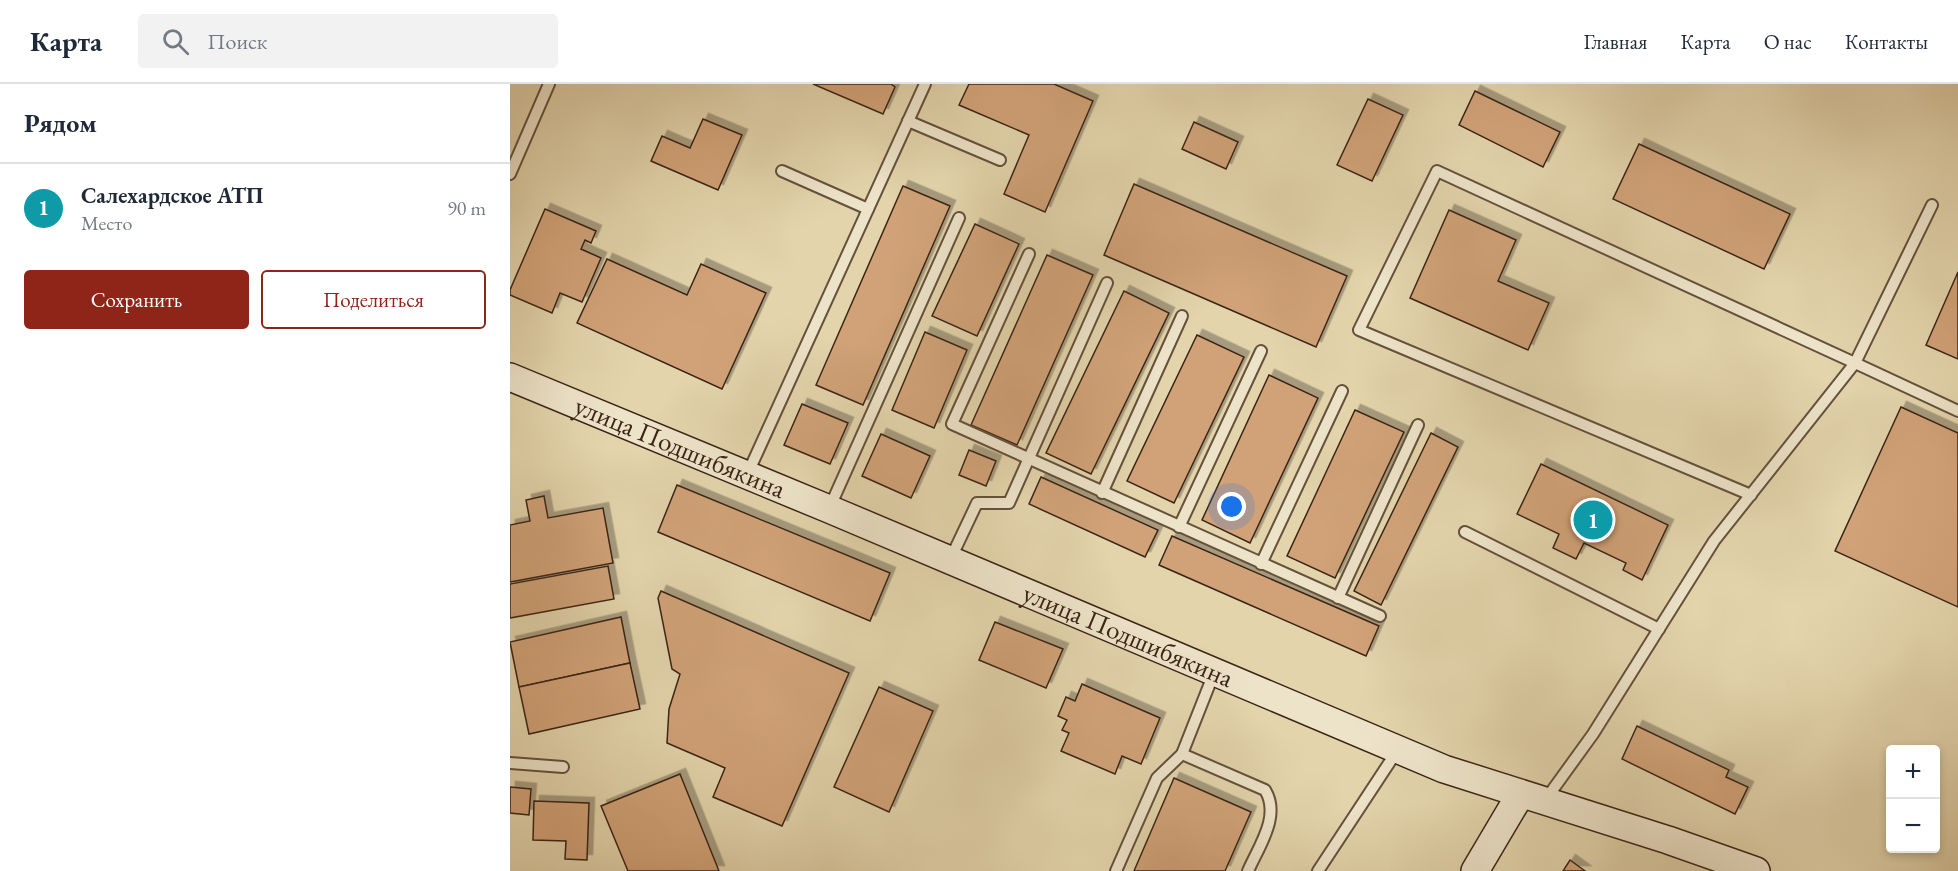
<!DOCTYPE html>
<html lang="ru">
<meta charset="utf-8">
<style>
body{margin:0;font-family:"EB Garamond",serif;background:#f2f2f3;color:#1f2937}
.controls{position:absolute;right:18px;bottom:18px;display:grid;overflow:hidden;border-radius:6px;box-shadow:0 3px 9px #0003}
.controls button{width:54px;height:54px;display:grid;place-items:center;padding:0;border:0;border-bottom:2px solid #e0e1e3;background:#fff;color:#1f2937;font:30px sans-serif}
.you{position:absolute;left:722px;top:423px;width:21px;height:21px;margin:-15px;border:4px solid #fff;border-radius:50%;background:#1a73e8;box-shadow:0 0 0 9px #1a73e833}
.badge{display:grid;place-items:center;width:39px;height:39px;border-radius:50%;background:#8f2418;color:#fff;font-size:20px;font-weight:700}
.pin{position:absolute;translate:-50% -50%;border:3px solid #fff;box-shadow:0 2px 6px #0006}
.list{margin:0;padding:0;list-style:none}
h2{display:flex;justify-content:space-between;align-items:center;height:78px;margin:0;padding:0 24px;font-size:26px}
h2 small{font-size:20px;font-weight:400;color:#747a83}
.list li{display:grid;grid-template-columns:39px 1fr auto;gap:18px;align-items:center;box-sizing:border-box;height:90px;padding:0 24px;border-top:2px solid #e0e1e3}
.list b{display:block;font-size:22px;white-space:nowrap}
.list p{margin:0;font-size:20px;white-space:nowrap;color:#747a83}
.list em{font-size:20px;font-style:normal;color:#747a83}
.actions{display:flex;gap:12px;padding:18px 24px}
.actions a{flex:1;padding:14px 0;border:2px solid #8f2418;border-radius:6px;text-align:center;font-size:21px;color:#8f2418}
.actions .main{background:#8f2418;color:#fff}
.icon{flex:none;width:33px;height:33px;fill:none;stroke:currentColor;stroke-width:2;stroke-linecap:round;stroke-linejoin:round}
.map{position:relative;flex:none;width:1448px;height:787px;overflow:hidden}
header{display:flex;align-items:center;gap:36px;box-sizing:border-box;height:84px;padding:0 30px;background:#fff;border-bottom:2px solid #e0e1e3}
header strong{font-size:28px}
nav{display:flex;gap:33px;margin-inline-start:auto;font-size:21px}
.search{width:420px;height:54px;background:#f2f2f3;display:flex;align-items:center;gap:15px;box-sizing:border-box;padding:0 21px;border-radius:6px;color:#747a83;font-size:22px}
main{display:flex}
aside{flex:1;background:#fff}
.map>svg:first-child{display:block}
.building{fill:#d1a278;stroke:#3b2517;stroke-width:1.5;filter:url(#shadow)}
.lines{fill:none;stroke-linecap:round;stroke-linejoin:round}
.service-casing{stroke:#65513c;stroke-width:14}
.secondary-casing{stroke:#3b2517;stroke-width:30}
.service{stroke:#ede3c9;stroke-width:10}
.secondary{stroke:#ede3c9;stroke-width:27}
.labels{text-anchor:middle;stroke-width:6;stroke-linejoin:round;paint-order:stroke}
.street-label{font-size:27px;fill:#3b2517;stroke:#ede3c9}
</style>
<header>
<strong>Карта</strong>
<div class="search"><svg class="icon" aria-label="search" viewBox="0 0 24 24"><circle cx="10" cy="10" r="6"/><path d="M15 15l6 6"/></svg>Поиск</div>
<nav><a>Главная</a><a>Карта</a><a>О нас</a><a>Контакты</a></nav>
</header>
<main>
<aside>
<h2>Рядом<small></small></h2>
<ul class="list">
<li><span class="badge" style="background:#0f9aa8">1</span><div><b>Салехардское АТП</b><p>Место</p></div><em>90 m</em></li>
</ul>
<div class="actions"><a class="main">Сохранить</a><a>Поделиться</a></div>
</aside>
<div class="map">
<svg width="1448" height="787" viewBox="0 0 1448 787">
<defs>
<filter id="shadow"><feDropShadow dx="5.5" dy="-5.5" stdDeviation="0" flood-color="#0004"/></filter>
</defs>
<rect width="100%" height="100%" fill="#e3d4ac"/>
<filter id="stains"><feTurbulence type="fractalNoise" baseFrequency=".00333" numOctaves="4"/><feColorMatrix values="0 0 0 0 .2 0 0 0 0 .09 0 0 0 0 .02 0 0 0 .5 -.17"/></filter>
<radialGradient id="worn" r=".72"><stop offset=".6" stop-color="#630" stop-opacity="0"/><stop offset="1" stop-color="#630" stop-opacity=".3"/></radialGradient>
<g class="building">
<path d="M303,0H381L385,3L373,30Z"/>
<path d="M459,0H544L583,17L535,128L494,110L519,51L449,21Z"/>
<path d="M965,7L1050,48L1033,83L949,41Z"/>
<path d="M858,15L893,31L862,97L827,81Z"/>
<path d="M193,35L232,51L208,106L141,77L152,52L180,64Z"/>
<path d="M684,38L728,58L716,85L672,65Z"/>
<path d="M1129,60L1280,130L1254,185L1103,115Z"/>
<path d="M624,100L837,192L806,263L594,171Z"/>
<path d="M393,102L440,122L353,321L306,301Z"/>
<path d="M35,125L86,147L81,159L75,156L71,165L91,174L72,218L50,209L42,229L0,211V206Z"/>
<path d="M939,126L1006,156L988,197L1039,219L1018,266L900,214Z"/>
<path d="M465,140L509,160L467,252L422,232Z"/>
<path d="M537,171L583,191L507,361L461,341Z"/>
<path d="M97,175L177,211L191,180L256,209L212,305L67,239Z"/>
<path d="M1448,188V275L1416,261Z"/>
<path d="M614,207L659,229L581,390L536,369Z"/>
<path d="M415,248L457,266L424,344L382,326Z"/>
<path d="M687,251L734,273L664,419L617,397Z"/>
<path d="M759,291L808,314L740,459L692,436Z"/>
<path d="M292,320L338,339L320,380L274,361Z"/>
<path d="M1391,323L1448,349V523L1325,467Z"/>
<path d="M845,326L894,348L825,494L777,472Z"/>
<path d="M921,349L948,363L871,521L844,507Z"/>
<path d="M371,350L420,372L401,414L352,392Z"/>
<path d="M459,366L486,377L476,402L449,391Z"/>
<path d="M1031,380L1158,441L1132,496L1113,486L1116,479L1074,459L1066,475L1043,464L1049,450L1007,430Z"/>
<path d="M531,393L648,446L635,473L519,420Z"/>
<path d="M167,401L380,489L360,537L148,448Z"/>
<path d="M34,412L38,434L93,424L103,479L0,498V441L20,437L16,416Z"/>
<path d="M662,452L869,542L856,572L649,481Z"/>
<path d="M98,482L104,515L0,534V500Z"/>
<path d="M151,507L339,589L272,742L203,713L215,684L157,659L159,625L170,590L162,585L148,514Z"/>
<path d="M111,533L120,579L9,603L0,558Z"/>
<path d="M485,538L553,565L536,604L469,576Z"/>
<path d="M120,579L130,625L19,650L9,603Z"/>
<path d="M572,600L650,634L631,680L612,672L605,690L551,667L559,649L552,646L557,636L548,632L556,613L565,617Z"/>
<path d="M369,603L423,627L379,728L324,703Z"/>
<path d="M1127,642L1219,686L1216,693L1238,703L1225,730L1112,675Z"/>
<path d="M170,690L209,787H118L91,722Z"/>
<path d="M664,694L741,728L715,787H624Z"/>
<path d="M0,703L21,705L19,731L0,729Z"/>
<path d="M24,717L79,719L77,776L55,775L56,757L23,756Z"/>
<path d="M1060,776L1075,787H1053Z"/>
</g>
<g class="lines">
<defs>
<g id="service">
<path d="M398,37L490,76"/>
<path d="M272,87L358,125"/>
<path d="M0,90L39,0"/>
<path d="M519,170L442,340L870,532"/>
<path d="M237,391L415,0"/>
<path d="M592,409L672,232"/>
<path d="M1241,411L849,246L927,87L1345,279L1422,121"/>
<path d="M319,425L449,134"/>
<path d="M669,443L751,267"/>
<path d="M955,448L1149,545"/>
<path d="M440,476L467,419H499L597,199"/>
<path d="M751,480L832,307"/>
<path d="M828,514L908,341"/>
<path d="M672,670L755,706C771,732 749,762 738,787"/>
<path d="M0,679L53,683"/>
<path d="M1036,715L1083,650L1204,457L1345,279L1448,327"/>
<path d="M606,787L647,694L672,670L704,589"/>
<path d="M808,787L887,667"/>
</g>
<g id="secondary">
<path id="s1" d="M0,293L319,425L934,685L1158,756L1246,787"/>
<path d="M965,787L1010,711"/>
</g>
</defs>
<use href="#service" class="service-casing"/>
<use href="#secondary" class="secondary-casing"/>
<use href="#service" class="service"/>
<use href="#secondary" class="secondary"/>
</g>
<g class="labels">
<g class="street-label">
<text dy="9" stroke="none"><textPath href="#s1" startOffset="184">улица Подшибякина</textPath></text>
<text dy="9" stroke="none"><textPath href="#s1" startOffset="670">улица Подшибякина</textPath></text>
</g>
</g>
<rect width="100%" height="100%" filter="url(#stains)"/>
<rect width="100%" height="100%" fill="url(#worn)"/>
</svg>
<div class="controls">
<button>+</button>
<button>−</button>
</div>
<div class="you"></div>
<div class="pin badge" style="left:1083px;top:436px;background:#0f9aa8">1</div>
</div>
</main>
